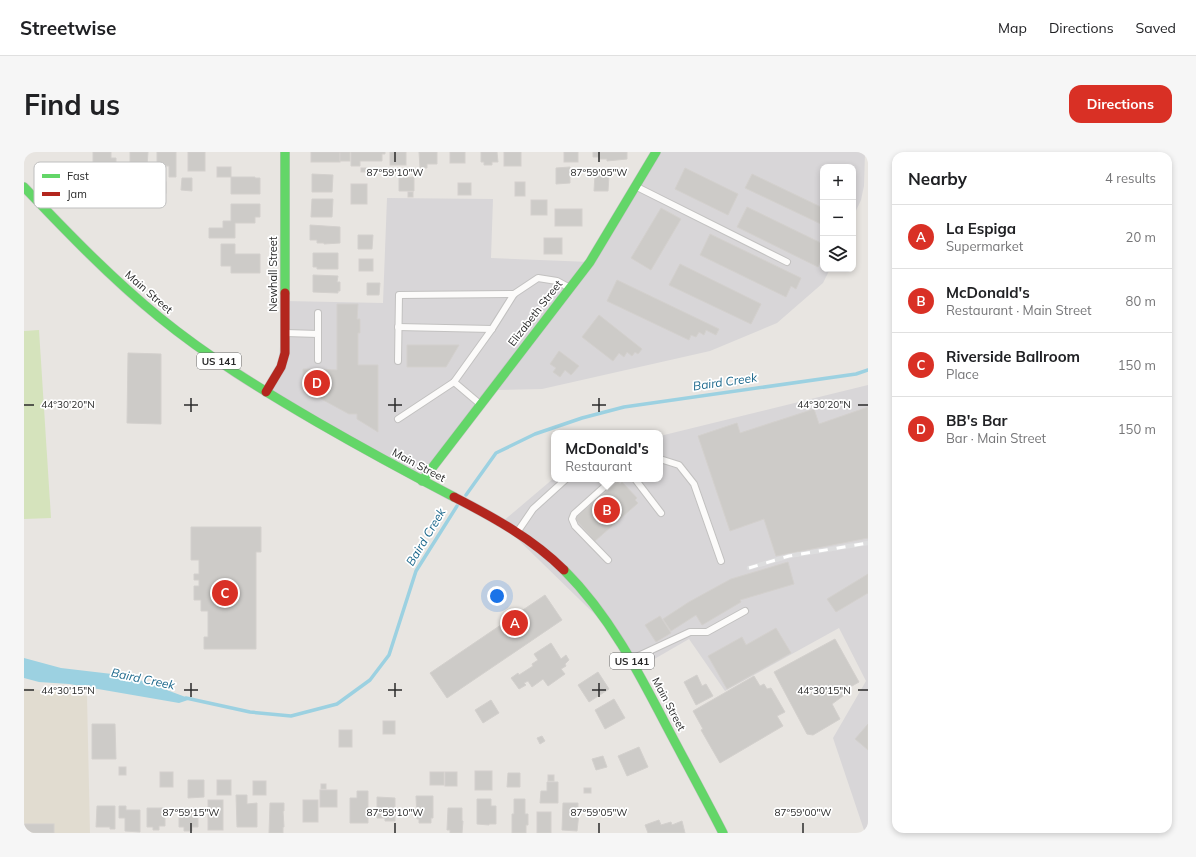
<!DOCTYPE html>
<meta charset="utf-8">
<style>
body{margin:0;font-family:Mulish,sans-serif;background:#f6f6f6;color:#202124}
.controls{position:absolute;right:12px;top:12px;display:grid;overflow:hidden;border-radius:8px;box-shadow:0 2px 6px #0003}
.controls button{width:36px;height:36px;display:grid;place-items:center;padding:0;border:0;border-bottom:1px solid #e0e0e0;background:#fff;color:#202124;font:20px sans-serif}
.you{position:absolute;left:473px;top:444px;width:14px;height:14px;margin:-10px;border:3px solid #fff;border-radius:50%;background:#1a73e8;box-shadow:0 0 0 6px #1a73e833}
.badge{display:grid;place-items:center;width:26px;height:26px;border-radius:50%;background:#d93025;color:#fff;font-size:13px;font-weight:700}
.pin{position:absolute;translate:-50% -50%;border:2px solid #fff;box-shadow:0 1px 4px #0006}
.popup{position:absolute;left:527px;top:278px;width:112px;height:52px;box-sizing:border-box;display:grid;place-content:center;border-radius:8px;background:#fff;filter:drop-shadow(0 1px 3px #0005);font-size:13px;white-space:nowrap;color:#757577}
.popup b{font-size:15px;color:#202124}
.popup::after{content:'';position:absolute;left:50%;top:100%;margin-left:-8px;border:8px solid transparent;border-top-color:#fff}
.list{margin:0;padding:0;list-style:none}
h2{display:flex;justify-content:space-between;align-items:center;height:52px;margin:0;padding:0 16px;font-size:17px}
h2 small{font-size:13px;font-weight:400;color:#757577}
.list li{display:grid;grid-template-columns:26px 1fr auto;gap:12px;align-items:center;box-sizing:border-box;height:64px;padding:0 16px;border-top:1px solid #e0e0e0}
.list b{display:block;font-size:15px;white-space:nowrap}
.list p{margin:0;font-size:13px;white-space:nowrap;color:#757577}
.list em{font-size:13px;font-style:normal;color:#757577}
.icon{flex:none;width:22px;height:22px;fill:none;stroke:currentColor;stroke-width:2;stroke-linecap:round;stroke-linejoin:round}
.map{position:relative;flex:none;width:844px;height:681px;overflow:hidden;border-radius:12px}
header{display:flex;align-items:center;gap:24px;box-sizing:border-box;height:56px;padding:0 20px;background:#fff;border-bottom:1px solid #e0e0e0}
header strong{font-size:19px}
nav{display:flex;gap:22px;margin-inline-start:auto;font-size:14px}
.intro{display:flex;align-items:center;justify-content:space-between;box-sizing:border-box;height:96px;padding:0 24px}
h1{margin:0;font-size:28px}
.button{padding:10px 18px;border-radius:12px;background:#d93025;color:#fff;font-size:14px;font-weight:700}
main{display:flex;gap:24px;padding:0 24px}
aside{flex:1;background:#fff;border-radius:12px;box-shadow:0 2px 6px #0003}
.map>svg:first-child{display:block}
.industrial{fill:#d8d6d8}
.education{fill:#e1dcd0}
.pitch{fill:#d5e3bc}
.water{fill:#9cd1e1}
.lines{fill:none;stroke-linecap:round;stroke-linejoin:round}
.stream{stroke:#9cd1e1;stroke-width:3.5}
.building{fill:#cdcbc8;stroke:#d3d0cd}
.lane-casing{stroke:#c2c1c0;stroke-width:8}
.fast-casing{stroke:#c2c1c0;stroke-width:10}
.jam-casing{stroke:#c2c1c0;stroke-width:10}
.lane{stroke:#fcfbfa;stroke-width:6}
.fast{stroke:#63d668;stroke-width:9}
.jam{stroke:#b3261e;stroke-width:9}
.rail-casing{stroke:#ddddde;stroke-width:4.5}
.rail{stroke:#fff;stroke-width:3;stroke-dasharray:9;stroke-linecap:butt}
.ticks{fill:none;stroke:#2a2a2a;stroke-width:1.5}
.labels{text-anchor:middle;stroke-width:3.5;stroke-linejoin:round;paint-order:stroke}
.shield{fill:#fff;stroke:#6a6a6a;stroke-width:1}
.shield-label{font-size:10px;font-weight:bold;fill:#2a2a2a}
.street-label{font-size:11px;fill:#2a2a2a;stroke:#fff}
.water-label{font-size:12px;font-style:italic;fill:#1c688c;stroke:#fff}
.key{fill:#fff;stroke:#bfbfbf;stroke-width:1}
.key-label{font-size:11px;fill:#2a2a2a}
.ticks-label{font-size:10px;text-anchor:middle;fill:#2a2a2a;stroke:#fff;stroke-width:3.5;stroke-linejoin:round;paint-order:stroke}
</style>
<header>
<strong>Streetwise</strong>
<nav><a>Map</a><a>Directions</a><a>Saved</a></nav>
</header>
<div class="intro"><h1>Find us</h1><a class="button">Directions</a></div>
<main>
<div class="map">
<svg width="844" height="681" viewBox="0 0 844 681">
<rect width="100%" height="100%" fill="#e8e5e1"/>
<g class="industrial">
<path d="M632,0H841L840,34L837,48L829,65V15H799V117H806L799,131L753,171L686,199L518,237L467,238L398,329L242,240L253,222L261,149L359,151L363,46L469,47L467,106L566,110Z"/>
<path d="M844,233V681H841L809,586L842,529L815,476L701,539L665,487L613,517L594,485L477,371L530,326V327H636V284Z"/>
</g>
<path class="education" d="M0,536L63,544L66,681H0Z"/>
<path class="pitch" d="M15,178L27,366L0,367V179Z"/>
<path class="water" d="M0,506L37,516L105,524L167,547L155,551L45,532L15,530L0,526Z"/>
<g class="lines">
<g class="stream">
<path d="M442,343L472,301L511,282L558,266L600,255L832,222L844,218"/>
<path d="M162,546L226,560L267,564L313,552L346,528L365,503L392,419L433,354"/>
</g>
</g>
<g class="building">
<path d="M69,0H87V6H92V20H69Z"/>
<path d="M106,0H124L123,15H106Z"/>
<path d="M133,0H152V25H145V14H133Z"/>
<rect x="164" y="0" width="17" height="19"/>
<rect x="287" y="0" width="29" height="10"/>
<rect x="316" y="0" width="10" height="9"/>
<path d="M327,0H361V2H358V9H336V14H327Z"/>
<rect x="366" y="0" width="16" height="13"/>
<path d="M395,0H413V12H403V16H396Z"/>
<rect x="426" y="0" width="15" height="11"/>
<path d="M457,0H473L474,10H468V13H460V10H457Z"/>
<rect x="480" y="0" width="17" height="14"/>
<rect x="540" y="0" width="14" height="10"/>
<path d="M569,0H603V7L583,9V7H575V5H569Z"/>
<rect x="193" y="15" width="14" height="10"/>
<path d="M546,15V31L532,32V16Z"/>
<rect x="337" y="16" width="5" height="4"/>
<path d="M661,16L714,42L704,63L651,37Z"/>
<path d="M288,22L309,23L308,40H288Z"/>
<path d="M571,22L585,23L584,39H570Z"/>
<path d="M728,22L799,56V73L721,36Z"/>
<path d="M207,25H231V26H236V42H207Z"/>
<path d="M390,25V39H375V26Z"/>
<path d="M158,26H168V39L157,38Z"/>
<rect x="129" y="30" width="13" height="11"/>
<rect x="491" y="30" width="10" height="14"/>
<rect x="434" y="31" width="13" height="12"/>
<rect x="327" y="32" width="16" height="20"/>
<rect x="384" y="40" width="5" height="5"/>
<path d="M130,42H141V49L130,50Z"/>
<path d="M288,47H309L308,65H287Z"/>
<rect x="507" y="48" width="16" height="15"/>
<path d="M207,52H236V65H231V71H211V86H185V76H199V69H207Z"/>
<path d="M723,55L799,92V104L794,115L713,75Z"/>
<path d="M637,56L657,67L627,118L607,106Z"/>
<rect x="531" y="57" width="27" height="17"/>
<path d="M286,73L316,75V91L300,92V91H293V88H286Z"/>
<path d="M686,82L777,126L772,137L767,134L762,145L676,103Z"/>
<path d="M334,83H349L348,97H334Z"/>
<rect x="520" y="86" width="18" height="16"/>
<path d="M197,92H211V102H236V121H207V114H197Z"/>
<path d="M289,101H314V117H293V115H289Z"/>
<rect x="335" y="107" width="14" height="12"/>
<path d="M656,112L737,152L727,172L645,133Z"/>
<path d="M289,123L314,124L313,130H316V139H314V141L289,140Z"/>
<path d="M593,128L695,177L692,183L682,178L680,183L675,180L672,185L667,183L665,188L583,149Z"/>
<path d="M343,131H356L355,143H343Z"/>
<path d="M313,152H334L333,167H336V181H334V213H354V280L333,267V262H325L279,237V217L313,218Z"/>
<path d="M575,163L618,197L614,202L611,200L608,204L603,200L600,205L595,201L589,209L558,185Z"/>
<path d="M383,193H435L422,215H383Z"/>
<path d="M535,199L555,214L547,223L541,218L536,225L529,220L532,216L526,212Z"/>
<path d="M104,201L137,202V272L103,271Z"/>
<path d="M844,255V386L752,404L740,367L706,379L674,284L713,271L716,281L790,257L795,272Z"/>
<path d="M594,329L596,332L598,330L613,346L611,348L614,351L571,389L552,368V365Z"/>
<path d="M167,375H237V400H232V497H180V485H184V459H177V448H170V434H175V428H170V422H175V408H167Z"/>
<path d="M764,410L770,432L716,448L717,450L678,473L672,463L647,479L639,467L665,450L707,427Z"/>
<path d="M844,422V441L812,460L803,447Z"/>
<path d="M521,443L538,468L423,546L406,521Z"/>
<path d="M636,464L647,481L632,490L621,473Z"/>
<path d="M752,476L767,501L703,537L684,504L718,485L722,493Z"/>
<path d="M811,487L835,530L821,538L823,541L808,552L816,567L789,583L783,582L750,520Z"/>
<path d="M527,491L537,507L542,503L545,508L541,512L542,514L537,517L541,522L524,534L519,527L508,535L504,529L500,531L502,533L495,537L487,526L494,521L495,523L509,514L508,512L514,508L510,502Z"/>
<path d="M574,520L585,537L565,550L554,533Z"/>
<path d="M673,523L678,534L682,532L689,544L672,553L660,530Z"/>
<path d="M730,524L736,534L740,532L743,537L747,536L761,560L753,564L759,574L696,611L677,578L679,577L669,559Z"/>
<path d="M590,547L601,566L581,577L571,558Z"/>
<path d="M467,548L475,561L459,571L451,558Z"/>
<rect x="359" y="569" width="12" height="13"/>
<path d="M68,572H91L92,607H68Z"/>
<path d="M844,572V598L831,587Z"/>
<rect x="315" y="578" width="13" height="17"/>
<path d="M518,584L521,589L516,592L513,586Z"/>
<path d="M615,595L624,615L603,624L594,604Z"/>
<path d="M579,604L583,615L572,618L568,607Z"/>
<rect x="95" y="615" width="7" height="8"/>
<rect x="451" y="619" width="17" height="19"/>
<rect x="136" y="620" width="13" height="15"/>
<rect x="406" y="620" width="14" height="13"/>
<rect x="421" y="620" width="12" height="14"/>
<path d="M484,621H496V635H483Z"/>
<rect x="524" y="623" width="6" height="6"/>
<path d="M164,628H180V645L164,646Z"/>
<rect x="193" y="628" width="14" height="15"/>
<rect x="229" y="629" width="13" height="14"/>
<path d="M523,630H534V651H516L517,639H523Z"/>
<rect x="297" y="632" width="5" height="5"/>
<rect x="560" y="636" width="7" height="5"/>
<rect x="296" y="638" width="17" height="17"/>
<path d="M333,639H344V671H326V646H333Z"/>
<path d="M212,643H223V652L233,651V675H213Z"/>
<path d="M392,644H409V666H407V671H395V667H393Z"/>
<path d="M353,645L371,646V669H361V666H353Z"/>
<path d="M453,647H467V654H472V672H465V673L453,672Z"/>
<path d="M490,647H501V662H504V673H502V681H488V662H490Z"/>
<rect x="184" y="648" width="15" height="30"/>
<rect x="279" y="648" width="15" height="22"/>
<path d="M246,651H260V659H259L260,675H259V681H245Z"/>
<path d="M539,651H554V661H555L553,679L538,678Z"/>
<path d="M73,654H91V677H86V675H72Z"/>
<path d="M95,654H102V658H116V680L101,679V666H95Z"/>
<path d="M123,656H141V674H135V678H129V675H123Z"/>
<path d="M424,656H438V669H439L438,681H426V678H423Z"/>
<path d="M155,659H174V675H168V679H160V675H155Z"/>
<rect x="513" y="660" width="14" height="21"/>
<path d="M635,668L637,673L647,670L648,673L658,669L661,681H624L621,673Z"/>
<rect x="0" y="672" width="30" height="9"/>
</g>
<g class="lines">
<defs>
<g id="lane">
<path d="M613,35L763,110"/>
<path d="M294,161V182"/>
<path d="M374,175L468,177"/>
<path d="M262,181L294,182V208"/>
<path d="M374,209L375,143L490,142"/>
<path d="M430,230L456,252"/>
<path d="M374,267L430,230L468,177L490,142L514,126L533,129L544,135"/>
<path d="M636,307L655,313L670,332L697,409"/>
<path d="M611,327L637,361"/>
<path d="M494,379L509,357L542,327"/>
<path d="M584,408L551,374L548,367L550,362L589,327"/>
<path d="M610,506L666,480H683L721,459"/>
</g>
<g id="fast">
<path d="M261,0V141"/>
<path d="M0,35C43,80 86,125 135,165C184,205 238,238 293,270C338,296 384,321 430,345"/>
<path d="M398,329L566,110L632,0"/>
<path d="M540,418C585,463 614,519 643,575C662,611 681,646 699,681"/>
</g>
<g id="jam">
<path d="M242,240L257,215L261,201V141"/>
<path d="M430,345C469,365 509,387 540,418"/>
</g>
</defs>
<use href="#lane" class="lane-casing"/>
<use href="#fast" class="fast-casing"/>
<use href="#jam" class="jam-casing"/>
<use href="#lane" class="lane"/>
<use href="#fast" class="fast"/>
<use href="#jam" class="jam"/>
<defs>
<path id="rail" d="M725,416L765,404L844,391"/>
</defs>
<use href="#rail" class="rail-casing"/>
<use href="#rail" class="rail"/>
</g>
<path class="ticks" d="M371,0V10M575,0V10M167,246V260M371,246V260M575,246V260M0,253H10M160,253H174M364,253H378M568,253H582M834,253H844M167,531V545M371,531V545M575,531V545M0,538H10M160,538H174M364,538H378M568,538H582M834,538H844M167,671V681M371,671V681M575,671V681M779,671V681"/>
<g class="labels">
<g class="shield">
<rect x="173" y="201" width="44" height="16" rx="3"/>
<rect x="586" y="501" width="44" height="16" rx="3"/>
</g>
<g class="shield-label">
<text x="195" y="213">US 141</text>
<text x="608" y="513">US 141</text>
</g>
<g class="street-label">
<text transform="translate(249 122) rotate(-90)" y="4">Newhall Street</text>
<text transform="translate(125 140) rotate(41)" y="4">Main Street</text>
<text transform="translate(511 161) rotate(-52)" y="4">Elizabeth Street</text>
<text transform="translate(395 313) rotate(28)" y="4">Main Street</text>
<text transform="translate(645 552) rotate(62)" y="4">Main Street</text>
</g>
<g class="water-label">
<text transform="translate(701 230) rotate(-8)" y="4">Baird Creek</text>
<text transform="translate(402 385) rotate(-59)" y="4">Baird Creek</text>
<text transform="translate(119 527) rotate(12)" y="4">Baird Creek</text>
</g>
</g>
<rect x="10" y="10" width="132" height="46" rx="6" class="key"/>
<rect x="18" y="22" width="18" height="4" fill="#63d668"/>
<rect x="18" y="40" width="18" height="4" fill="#b3261e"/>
<g class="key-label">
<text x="43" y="28">Fast</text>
<text x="43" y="46">Jam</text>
</g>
<g class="ticks-label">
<text x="371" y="24">87°59'10"W</text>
<text x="575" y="24">87°59'05"W</text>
<text x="44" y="256">44°30'20"N</text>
<text x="800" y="256">44°30'20"N</text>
<text x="44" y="542">44°30'15"N</text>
<text x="800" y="542">44°30'15"N</text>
<text x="167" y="664">87°59'15"W</text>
<text x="371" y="664">87°59'10"W</text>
<text x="575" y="664">87°59'05"W</text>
<text x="779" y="664">87°59'00"W</text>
</g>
</svg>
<div class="controls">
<button>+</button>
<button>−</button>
<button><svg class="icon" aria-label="layers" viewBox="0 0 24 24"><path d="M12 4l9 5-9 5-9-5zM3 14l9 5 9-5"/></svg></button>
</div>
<div class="you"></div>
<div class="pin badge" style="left:491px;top:471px">A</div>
<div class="pin badge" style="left:583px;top:358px">B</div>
<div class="popup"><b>McDonald's</b>Restaurant</div>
<div class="pin badge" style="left:201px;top:441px">C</div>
<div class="pin badge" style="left:293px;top:231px">D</div>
</div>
<aside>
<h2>Nearby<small>4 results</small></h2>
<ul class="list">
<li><span class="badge">A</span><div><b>La Espiga</b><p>Supermarket</p></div><em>20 m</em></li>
<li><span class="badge">B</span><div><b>McDonald's</b><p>Restaurant · Main Street</p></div><em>80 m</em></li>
<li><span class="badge">C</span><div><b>Riverside Ballroom</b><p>Place</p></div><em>150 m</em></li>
<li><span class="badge">D</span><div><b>BB's Bar</b><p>Bar · Main Street</p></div><em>150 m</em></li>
</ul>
</aside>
</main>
